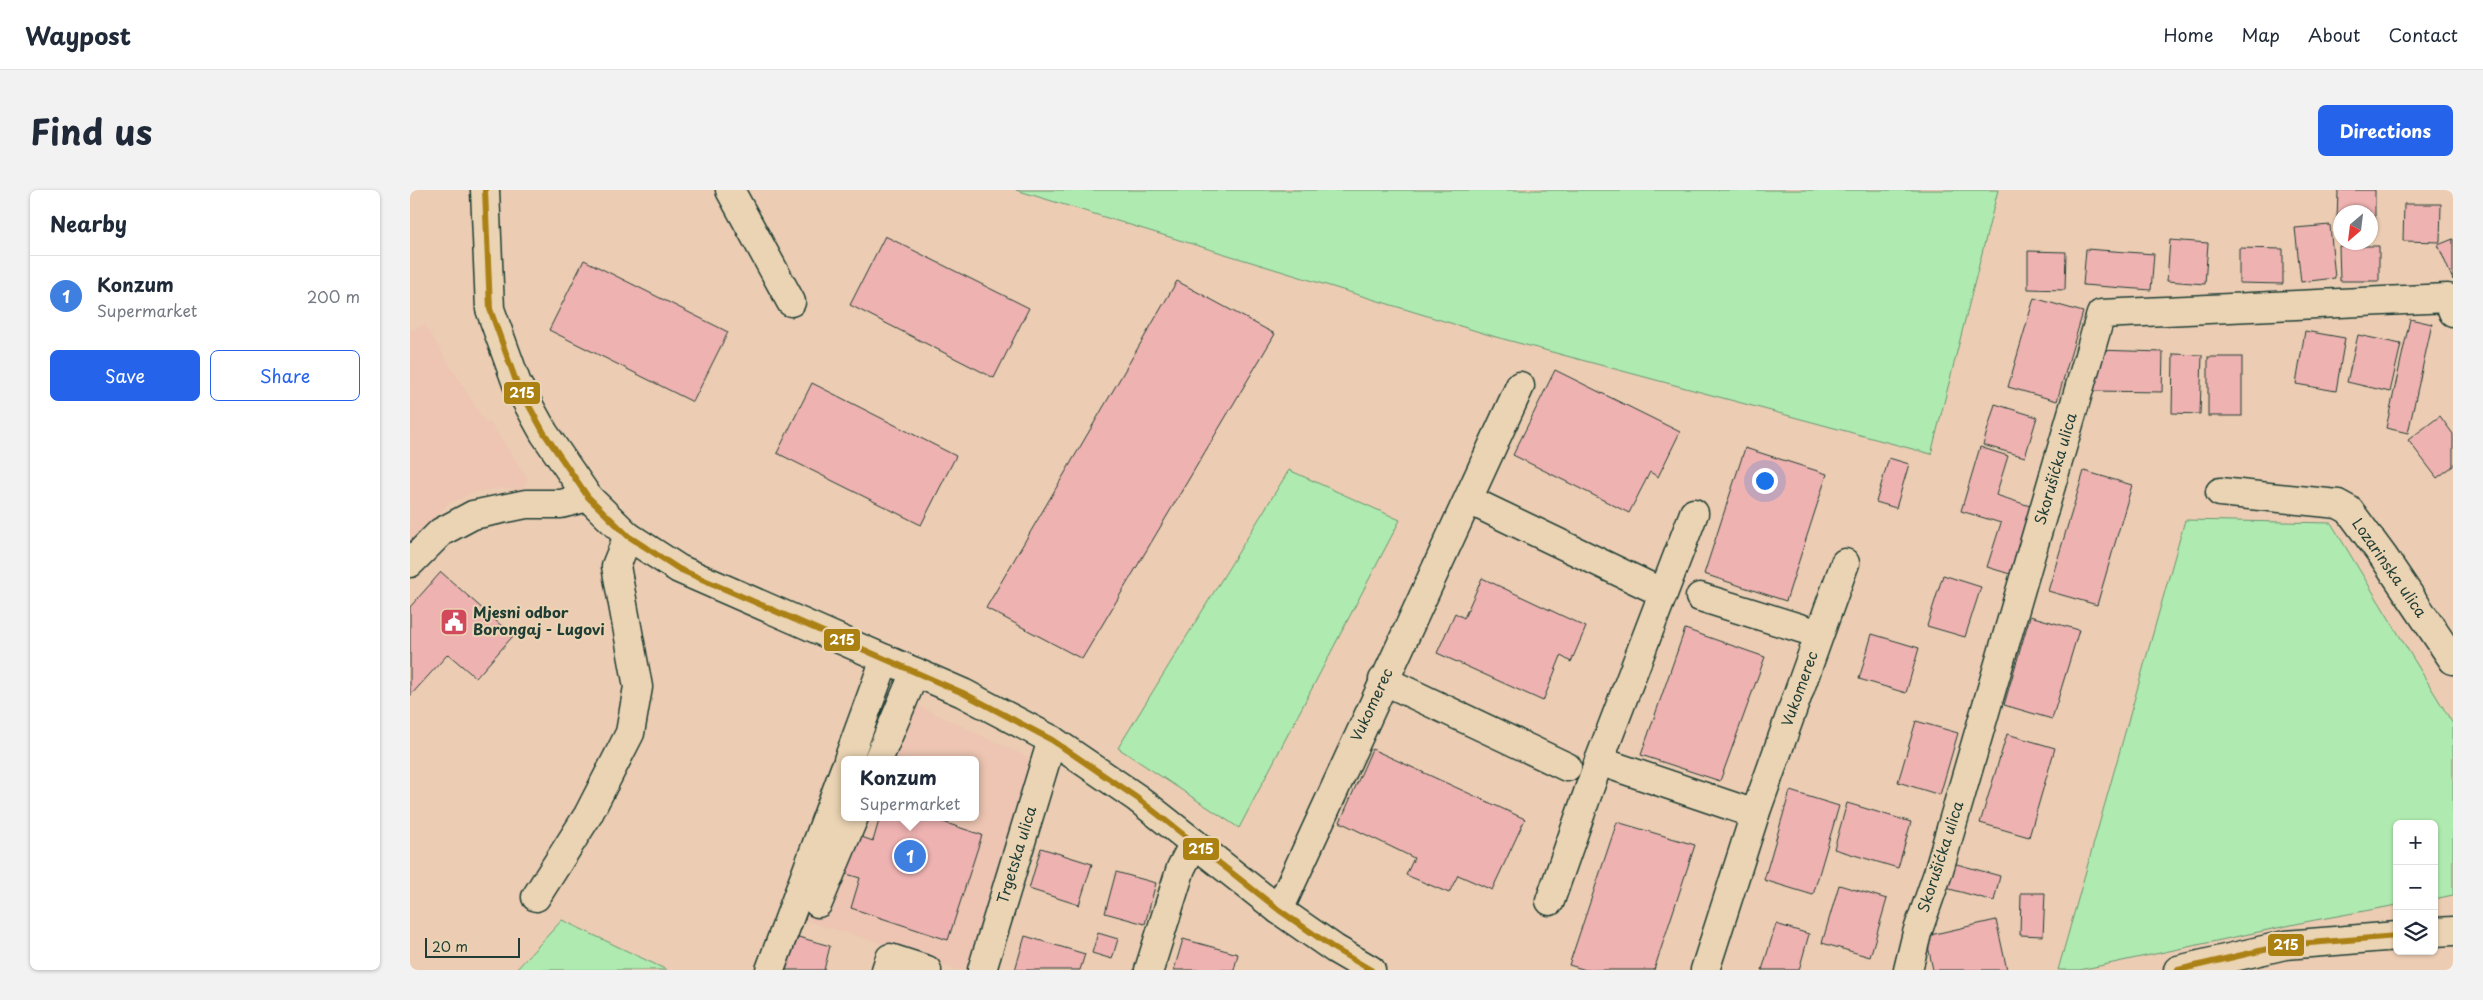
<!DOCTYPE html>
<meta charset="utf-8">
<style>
body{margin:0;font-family:"Playpen Sans",sans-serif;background:#f2f2f3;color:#1f2937}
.controls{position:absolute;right:15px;bottom:15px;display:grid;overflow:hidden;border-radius:8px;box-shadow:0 1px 4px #0004}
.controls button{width:45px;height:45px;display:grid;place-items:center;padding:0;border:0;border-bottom:1px solid #e0e1e3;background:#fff;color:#1f2937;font:25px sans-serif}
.compass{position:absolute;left:1923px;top:15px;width:45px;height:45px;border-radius:50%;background:#fff;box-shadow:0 1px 4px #0004;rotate:208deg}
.scale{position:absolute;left:15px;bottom:12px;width:95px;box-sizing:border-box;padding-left:5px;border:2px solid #1f3d34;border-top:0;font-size:14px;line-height:18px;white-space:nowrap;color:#1f3d34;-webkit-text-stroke:4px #ebd4b4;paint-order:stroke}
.you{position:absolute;left:1354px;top:290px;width:18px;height:18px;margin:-12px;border:4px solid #fff;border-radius:50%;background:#1a73e8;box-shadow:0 0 0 8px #1a73e833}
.badge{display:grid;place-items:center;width:32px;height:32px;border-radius:50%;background:#2563eb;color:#fff;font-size:16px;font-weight:700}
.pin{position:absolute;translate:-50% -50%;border:2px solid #fff;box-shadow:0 1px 5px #0006}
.popup{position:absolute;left:431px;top:566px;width:138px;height:65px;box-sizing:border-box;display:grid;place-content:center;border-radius:8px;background:#fff;filter:drop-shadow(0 1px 4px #0005);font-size:16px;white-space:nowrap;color:#747a83}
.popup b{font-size:19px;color:#1f2937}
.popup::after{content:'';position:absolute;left:50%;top:100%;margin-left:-10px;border:10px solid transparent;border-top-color:#fff}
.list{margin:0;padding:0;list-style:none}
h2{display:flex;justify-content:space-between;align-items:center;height:65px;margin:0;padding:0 20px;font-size:21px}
h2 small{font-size:16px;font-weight:400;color:#747a83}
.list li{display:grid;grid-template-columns:32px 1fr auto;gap:15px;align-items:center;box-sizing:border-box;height:80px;padding:0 20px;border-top:1px solid #e0e1e3}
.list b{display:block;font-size:19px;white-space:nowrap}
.list p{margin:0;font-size:16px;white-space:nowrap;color:#747a83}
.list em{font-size:16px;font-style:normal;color:#747a83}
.actions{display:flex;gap:10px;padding:15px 20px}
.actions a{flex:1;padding:11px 0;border:1px solid #2563eb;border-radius:8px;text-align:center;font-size:18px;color:#2563eb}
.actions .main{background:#2563eb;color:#fff}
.icon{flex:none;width:28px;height:28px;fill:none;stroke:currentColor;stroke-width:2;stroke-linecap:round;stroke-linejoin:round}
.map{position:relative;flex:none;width:2043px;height:780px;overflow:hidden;border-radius:8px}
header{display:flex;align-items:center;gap:30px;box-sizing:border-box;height:70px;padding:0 25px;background:#fff;border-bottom:1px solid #e0e1e3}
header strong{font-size:24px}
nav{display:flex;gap:28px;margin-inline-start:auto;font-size:18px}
.intro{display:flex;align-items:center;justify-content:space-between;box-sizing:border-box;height:120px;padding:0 30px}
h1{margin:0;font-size:35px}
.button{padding:12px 22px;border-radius:8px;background:#2563eb;color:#fff;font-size:18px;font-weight:700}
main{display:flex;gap:30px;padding:0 30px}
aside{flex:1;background:#fff;border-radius:8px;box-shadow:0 1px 4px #0004}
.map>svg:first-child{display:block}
.built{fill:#edc5b2}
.green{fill:#afeab0;stroke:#679472}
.building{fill:#eeb2b1;stroke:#1f3d34}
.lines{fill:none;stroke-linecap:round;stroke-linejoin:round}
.minor-casing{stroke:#1f3d34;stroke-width:31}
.minor{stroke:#ebd4b4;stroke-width:28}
.bus-1-casing{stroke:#ebd4b4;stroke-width:10}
.bus-1{stroke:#ab8112;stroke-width:6}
.labels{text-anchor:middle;stroke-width:4;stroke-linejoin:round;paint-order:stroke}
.street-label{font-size:15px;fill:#1f3d34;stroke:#ebd4b4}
.poi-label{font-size:15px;font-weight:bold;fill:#1f3d34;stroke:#ebd4b4;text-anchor:start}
.line-badge{stroke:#ebd4b4;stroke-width:2}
.badge-label{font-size:14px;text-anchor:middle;font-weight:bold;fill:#fff}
</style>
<header>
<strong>Waypost</strong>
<nav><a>Home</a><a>Map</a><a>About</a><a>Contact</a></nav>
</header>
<div class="intro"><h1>Find us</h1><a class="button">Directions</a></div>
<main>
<aside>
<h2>Nearby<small></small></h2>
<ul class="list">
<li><span class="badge" style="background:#3f7fe0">1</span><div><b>Konzum</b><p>Supermarket</p></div><em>200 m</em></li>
</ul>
<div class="actions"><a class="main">Save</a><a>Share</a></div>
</aside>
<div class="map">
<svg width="2043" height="780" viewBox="0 0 2043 780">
<rect width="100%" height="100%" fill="#eccdb3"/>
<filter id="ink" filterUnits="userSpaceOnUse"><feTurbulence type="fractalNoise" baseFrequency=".02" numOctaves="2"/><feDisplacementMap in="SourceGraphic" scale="10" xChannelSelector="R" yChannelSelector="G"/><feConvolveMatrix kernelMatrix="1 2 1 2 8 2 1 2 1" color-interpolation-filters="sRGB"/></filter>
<g filter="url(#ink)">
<g class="built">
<path d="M15,135L76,233L80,232L117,287V292L111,300L93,298L67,302L39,313L0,356V140Z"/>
<path d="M473,499L622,569L560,780H548L475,755L387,728L435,627H565V570H447Z"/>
</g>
<g class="green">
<path d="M606,0H1588L1521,264L1086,147Z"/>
<path d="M879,280L990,330L829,638L708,558Z"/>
<path d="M1775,330L1921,333L2043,534V705L2024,709V634H1987V715L1900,731L1670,780H1648Z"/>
<path d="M152,730L257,780H106Z"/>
</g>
<g class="building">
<path d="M1928,0H1965V31H1960V22H1930V30H1927Z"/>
<path d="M1994,14H2031L2030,52L1993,51Z"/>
<path d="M1920,35L1925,88L1891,92L1885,38Z"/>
<path d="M475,46L619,118L584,188L440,115Z"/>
<path d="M2043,49V90L2028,55Z"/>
<path d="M1760,50L1798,53L1795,94L1757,91Z"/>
<path d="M1929,56H1969V91H1930Z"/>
<path d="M1829,58L1873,59V94L1829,93Z"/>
<path d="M1676,59L1744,64L1741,100L1673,95Z"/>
<path d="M1618,61L1656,62L1655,100L1618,99Z"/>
<path d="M174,70L318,142L283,212L139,140Z"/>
<path d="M767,91L865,144L672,469L576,418Z"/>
<path d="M1624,108L1673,122L1647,211L1598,197Z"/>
<path d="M2000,129L2022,134L1998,243L1976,238Z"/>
<path d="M1895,141L1935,148L1926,201L1886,194Z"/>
<path d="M1948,145L1991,154L1980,202L1937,192Z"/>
<path d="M1686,160L1753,162L1752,202L1684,201Z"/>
<path d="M1763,164L1792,165L1790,224L1762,223Z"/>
<rect x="1798" y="167" width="34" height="59"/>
<path d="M1145,180L1270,242L1248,287L1240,282L1219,323L1103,265Z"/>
<path d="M402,193L546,266L511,335L367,263Z"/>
<path d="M1585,214L1627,227L1615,267L1573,255Z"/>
<path d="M2030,226L2043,244V276L2027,288L1998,250Z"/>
<path d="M1570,257L1598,266L1586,305L1620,316L1600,384L1577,377L1591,333L1551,321Z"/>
<path d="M1335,258L1417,284L1376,411L1294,384Z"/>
<path d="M1479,268L1499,274L1486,318L1466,312Z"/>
<path d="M1674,281L1722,295L1687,415L1638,401Z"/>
<path d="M31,382L103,446L66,488L38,464L0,506V417Z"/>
<path d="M1533,385L1571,397L1555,447L1517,436Z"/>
<path d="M1072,388L1176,437L1161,472L1151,466L1133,511L1027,463L1045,423L1054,428Z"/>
<path d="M1620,426L1669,440L1642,529L1594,515Z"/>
<path d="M1275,439L1355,467L1310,591L1231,565Z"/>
<path d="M1462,444L1509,458L1496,503L1449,489Z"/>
<path d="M1506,531L1548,543L1530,605L1488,592Z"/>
<path d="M1597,544L1645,558L1619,647L1570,633Z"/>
<path d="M962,559L1115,629L1082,700L1048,685L1039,703L996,685L1004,668L930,632Z"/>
<path d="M1380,601L1429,616L1403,705L1354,690Z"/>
<path d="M1437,613L1501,632L1488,678L1424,659Z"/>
<path d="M470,627H518L572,645L538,750L441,718L450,688L430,682L443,644L463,651Z"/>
<path d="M1207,632L1285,655L1244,780H1176L1159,775Z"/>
<path d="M631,658L682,674L669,715L619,699Z"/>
<path d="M1543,673L1590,686L1584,711L1536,698Z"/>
<path d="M706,682L746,693L735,734L695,723Z"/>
<path d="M1429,695L1477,709L1460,767L1412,753Z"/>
<path d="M1611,703H1635L1633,746L1610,745Z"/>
<path d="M1586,730L1597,780H1523L1516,746Z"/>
<path d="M1366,734L1399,744L1389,780H1352Z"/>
<path d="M688,743L708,749L702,769L682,763Z"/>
<path d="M385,746L420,756L414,780H376Z"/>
<path d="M615,746L675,764L670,780H605Z"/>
<path d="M773,749L828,764L824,780H764Z"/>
</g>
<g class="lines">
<defs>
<g id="minor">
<path d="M75,0L80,119L107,194L134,243L178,307L218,346L269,379L553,503L642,550L727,608L869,720L925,759L961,780"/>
<path d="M320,0L381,112"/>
<path d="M1810,302L1928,314L1939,320L1973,366L2043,470"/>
<path d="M1059,310L1253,403"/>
<path d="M0,373L31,342L63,325L116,314H151L178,307"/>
<path d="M1290,407L1409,444"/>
<path d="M973,490L1157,577"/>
<path d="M438,570L475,469"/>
<path d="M468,570L505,482"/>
<path d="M1189,571L1345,624"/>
<path d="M126,707L178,625L220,543L228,497L206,376L218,346"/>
<path d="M1140,711L1189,571L1284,323"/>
<path d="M408,713L444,627"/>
<path d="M869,720L1110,196"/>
<path d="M2024,742L2043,741"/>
<path d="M360,780L435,578"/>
<path d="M476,780L480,768L517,780"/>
<path d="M572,780L642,550"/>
<path d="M739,780L771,678L784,653"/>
<path d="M1295,780L1345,624L1435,373"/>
<path d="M1498,780L1507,743L1528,683L1691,124L2038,108L2043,122"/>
<path d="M1768,780L1875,755L1987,746"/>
</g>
</defs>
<use href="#minor" class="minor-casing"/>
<use href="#minor" class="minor"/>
<defs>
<g id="bus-1">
<path d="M75,0L80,119L107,194L134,243L178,307L218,346L269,379L553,503L642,550L727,608L869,720L925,759L961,780"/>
<path d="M1768,780L1875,755L1987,746"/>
</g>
</defs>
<use href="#bus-1" class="bus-1-casing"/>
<use href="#bus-1" class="bus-1"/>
</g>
</g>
<defs>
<symbol id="civic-square" viewBox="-11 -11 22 22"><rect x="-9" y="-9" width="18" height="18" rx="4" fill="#d1495b" stroke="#ebd4b4"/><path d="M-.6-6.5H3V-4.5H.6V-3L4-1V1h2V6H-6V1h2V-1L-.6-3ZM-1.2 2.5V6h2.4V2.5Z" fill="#fff"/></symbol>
</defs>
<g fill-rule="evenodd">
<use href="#civic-square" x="28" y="416" width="32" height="32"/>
</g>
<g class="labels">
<g class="street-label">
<text transform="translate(1646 279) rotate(-74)" y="5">Skorušićka ulica</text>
<text transform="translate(1979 378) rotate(55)" y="5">Lozarinska ulica</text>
<text transform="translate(1390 499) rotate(-70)" y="5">Vukomerec</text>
<text transform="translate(962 515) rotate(-65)" y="5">Vukomerec</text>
<text transform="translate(607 665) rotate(-73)" y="5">Trgetska ulica</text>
<text transform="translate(1531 667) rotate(-72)" y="5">Skorušićka ulica</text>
</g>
<g class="poi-label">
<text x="63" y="428">Mjesni odbor<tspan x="63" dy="17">Borongaj - Lugovi</tspan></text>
</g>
</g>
<g class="line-badge">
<rect x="93" y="191" width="38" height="24" rx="5" fill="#ab8112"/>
<rect x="413" y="438" width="38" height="24" rx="5" fill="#ab8112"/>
<rect x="772" y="647" width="38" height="24" rx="5" fill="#ab8112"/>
<rect x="1857" y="743" width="38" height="24" rx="5" fill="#ab8112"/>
</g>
<g class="badge-label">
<text x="112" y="208">215</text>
<text x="432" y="455">215</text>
<text x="791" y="664">215</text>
<text x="1876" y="760">215</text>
</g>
</svg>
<div class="controls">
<button>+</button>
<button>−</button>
<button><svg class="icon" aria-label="layers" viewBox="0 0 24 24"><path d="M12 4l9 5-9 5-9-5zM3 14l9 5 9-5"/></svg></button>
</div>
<svg class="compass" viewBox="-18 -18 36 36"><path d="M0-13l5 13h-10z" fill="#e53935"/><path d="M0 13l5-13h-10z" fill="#747a83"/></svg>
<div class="scale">20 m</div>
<div class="you"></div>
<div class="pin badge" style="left:500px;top:666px;background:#3f7fe0">1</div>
<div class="popup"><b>Konzum</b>Supermarket</div>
</div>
</main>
